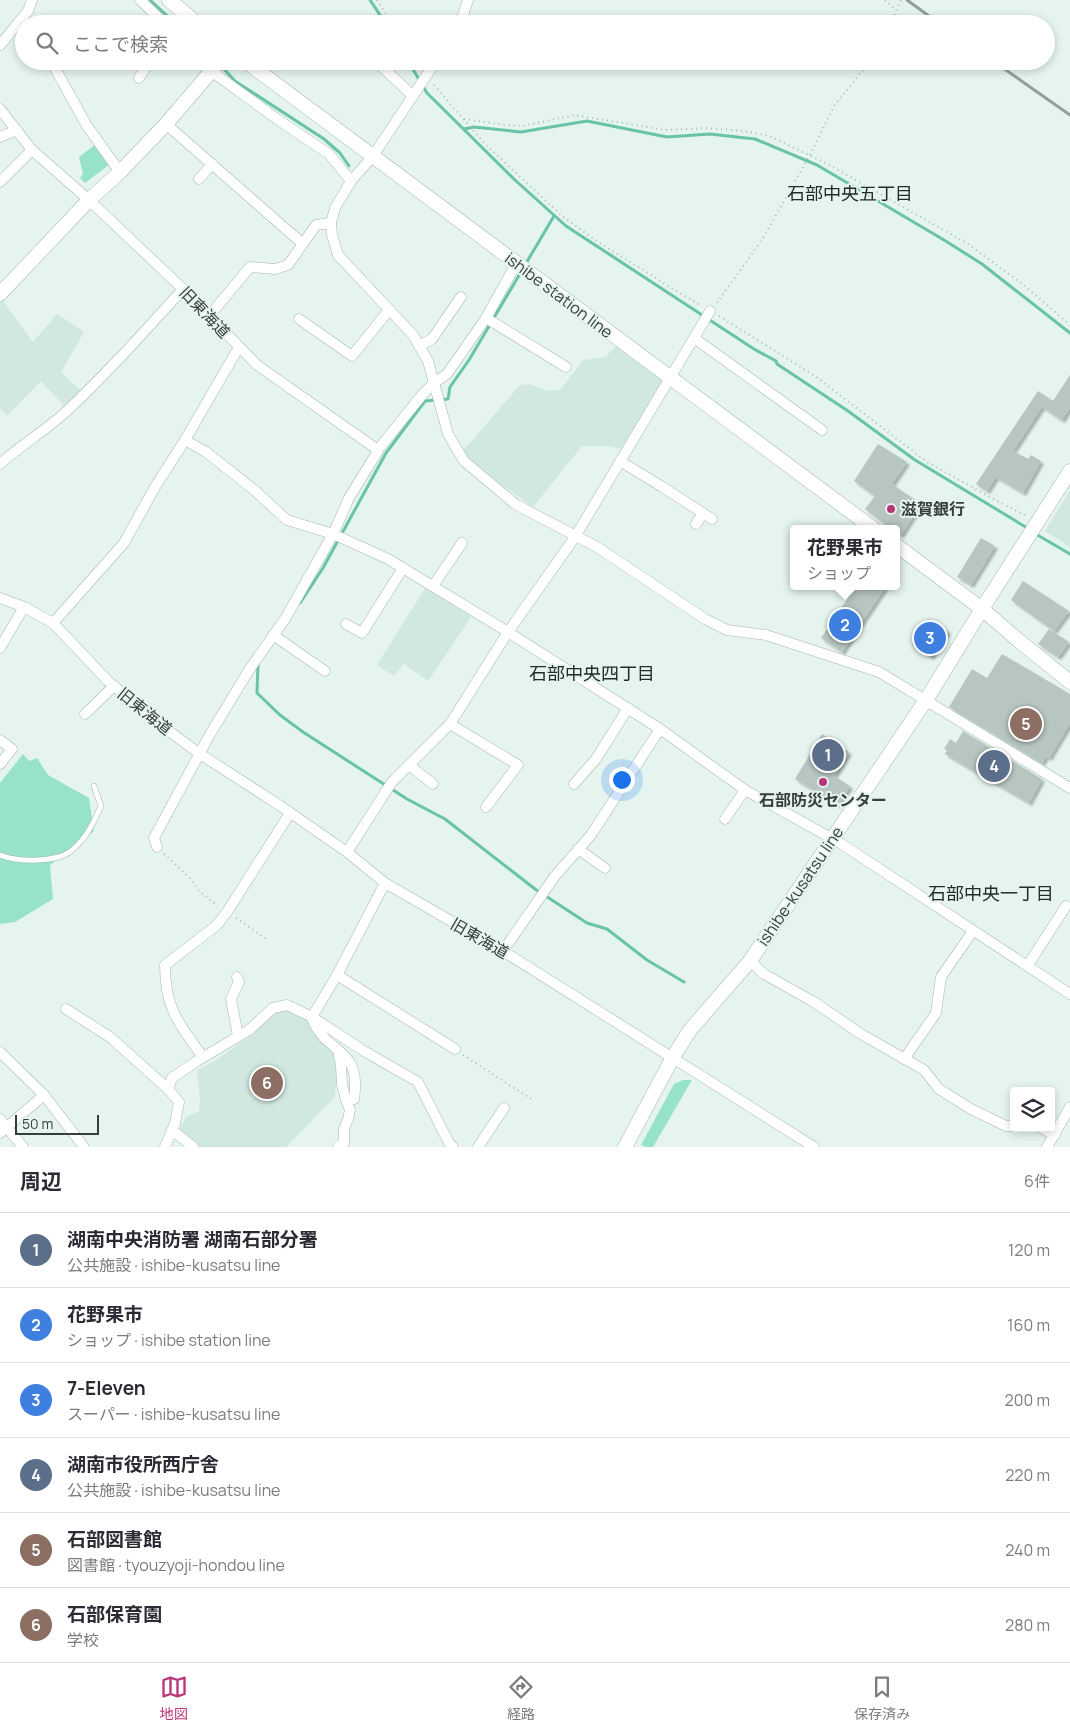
<!DOCTYPE html>
<html lang="ja">
<meta charset="utf-8">
<style>
body{margin:0;font-family:Manrope,"Noto Sans JP",sans-serif;background:#f7f7f7;color:#2b2b33}
.controls{position:absolute;right:15px;bottom:15px;display:grid;overflow:hidden;border-radius:5px;box-shadow:0 2px 8px #0003}
.controls button{width:45px;height:45px;display:grid;place-items:center;padding:0;border:0;border-bottom:1px solid #e1e1e2;background:#fff;color:#2b2b33;font:25px sans-serif}
.scale{position:absolute;left:15px;bottom:12px;width:84px;box-sizing:border-box;padding-left:5px;border:2px solid #373d3b;border-top:0;font-size:14px;line-height:18px;white-space:nowrap;color:#373d3b;-webkit-text-stroke:4px #e5f4ef;paint-order:stroke}
.you{position:absolute;left:621px;top:779px;width:18px;height:18px;margin:-12px;border:4px solid #fff;border-radius:50%;background:#1a73e8;box-shadow:0 0 0 8px #1a73e833}
.badge{display:grid;place-items:center;width:32px;height:32px;border-radius:50%;background:#b93479;color:#fff;font-size:16px;font-weight:700}
.pin{position:absolute;translate:-50% -50%;border:2px solid #fff;box-shadow:0 1px 5px #0006}
.popup{position:absolute;left:790px;top:525px;width:110px;height:65px;box-sizing:border-box;display:grid;place-content:center;border-radius:5px;background:#fff;filter:drop-shadow(0 1px 4px #0005);font-size:16px;white-space:nowrap;color:#7c7c81}
.popup b{font-size:19px;color:#2b2b33}
.popup::after{content:'';position:absolute;left:50%;top:100%;margin-left:-10px;border:10px solid transparent;border-top-color:#fff}
.list{margin:0;padding:0;list-style:none}
h2{display:flex;justify-content:space-between;align-items:center;height:65px;margin:0;padding:0 20px;font-size:21px}
h2 small{font-size:16px;font-weight:400;color:#7c7c81}
.list li{display:grid;grid-template-columns:32px 1fr auto;gap:15px;align-items:center;box-sizing:border-box;height:75px;padding:0 20px;border-top:1px solid #e1e1e2}
.list b{display:block;font-size:19px;white-space:nowrap}
.list p{margin:0;font-size:16px;white-space:nowrap;color:#7c7c81}
.list em{font-size:16px;font-style:normal;color:#7c7c81}
.icon{flex:none;width:28px;height:28px;fill:none;stroke:currentColor;stroke-width:2;stroke-linecap:round;stroke-linejoin:round}
.map{position:relative;flex:none;width:1070px;height:1147px;overflow:hidden}
.search{position:absolute;background:#fff;box-shadow:0 2px 8px #0003;left:15px;right:15px;top:15px;height:55px;display:flex;align-items:center;gap:12px;box-sizing:border-box;padding:0 18px;border-radius:28px;color:#7c7c81;font-size:19px}
.sheet{height:515px;background:#fff}
nav{display:flex;justify-content:space-around;align-items:center;box-sizing:border-box;height:70px;border-top:1px solid #e1e1e2;background:#fff;font-size:14px;color:#7c7c81}
nav a{display:grid;justify-items:center;gap:2px}
nav .on{color:#b93479}
.map>svg:first-child{display:block}
.built{fill:#d1e8e0}
.green{fill:#97e2cb}
.lines{fill:none;stroke-linecap:round;stroke-linejoin:round}
.stream{stroke:#69c3aa;stroke-width:3}
.building{fill:#b7c6c1;filter:url(#shadow)}
.lane-casing{stroke:#a7b6b1;stroke-width:6}
.street-casing{stroke:#a7b6b1;stroke-width:11}
.secondary-casing{stroke:#a7b6b1;stroke-width:15}
.path{stroke:#abb7b3;stroke-width:2;stroke-dasharray:1 4;stroke-linecap:butt}
.lane{stroke:#fff;stroke-width:5}
.street{stroke:#fff;stroke-width:10}
.secondary{stroke:#fff;stroke-width:14}
.rail{stroke:#949f9b;stroke-width:3}
.poi-dot{fill:#b93479;stroke:#e5f4ef;stroke-width:2}
.labels{text-anchor:middle;stroke-width:4;stroke-linejoin:round;paint-order:stroke}
.street-label{font-size:16px;fill:#373d3b;stroke:#e5f4ef}
.poi-label{font-size:16px;font-weight:bold;fill:#373d3b;stroke:#e5f4ef;text-anchor:start}
.neighbourhood-label{font-size:18px;fill:#212d29;stroke:#e5f4ef}
</style>
<div class="map">
<svg width="1070" height="1147" viewBox="0 0 1070 1147">
<defs>
<filter id="shadow"><feDropShadow dx="3" dy="3" stdDeviation="1" flood-color="#0004"/></filter>
</defs>
<rect width="100%" height="100%" fill="#e5f4ef"/>
<g class="built">
<path d="M2,300L33,342L57,314L84,332L61,372L81,391L64,406L41,381L7,416L0,408V303Z"/>
<path d="M618,345L665,381L623,449L606,446H582L533,507L472,463L463,451L520,385L529,384L548,391L560,390L583,360L605,357Z"/>
<path d="M1070,490V547L1045,531Z"/>
<path d="M426,587L471,617L428,681L404,664L394,676L377,665Z"/>
<path d="M288,1010L306,1019L328,1043L337,1062L335,1097L286,1147H197L179,1130L186,1117L199,1111L200,1100L197,1070L213,1062L252,1035L273,1012Z"/>
</g>
<g class="green">
<path d="M96,144L110,164L85,183L80,178L83,174L79,157Z"/>
<path d="M23,754L29,761L37,758L48,775L89,798L94,831L50,865L53,899L15,922L0,924V783Z"/>
<path d="M683,1080H692L653,1147H646L641,1145L674,1084Z"/>
</g>
<g class="lines">
<g class="stream">
<path d="M150,0L176,24"/>
<path d="M370,0L386,24"/>
<path d="M408,61L427,93L515,180L566,226L754,349L776,361L777,364L848,411L915,460L1029,529"/>
<path d="M221,66L235,81L324,139L340,153L349,166"/>
<path d="M464,129L474,127L521,132L587,121L667,137L710,134L755,139L817,165L944,240L982,264L1070,333"/>
<path d="M525,265L554,216"/>
<path d="M1034,533L1070,554"/>
<path d="M300,603L323,568L386,453L425,401L448,399L450,387L469,360L521,272"/>
<path d="M258,664L257,693L280,715L303,732L407,799L445,819L535,889L587,923L607,929L647,960L684,982"/>
</g>
</g>
<g class="building">
<path d="M1070,375V407L1062,420L1042,407L1013,451L1028,459L1031,455L1041,461L1023,493L996,477L987,491L976,484L1038,391L1053,401Z"/>
<path d="M878,444L907,462L892,484L921,504L901,535L896,532V529H892L865,509L875,496L854,481Z"/>
<path d="M981,538L995,546L971,585L957,577Z"/>
<path d="M1023,581L1069,611L1054,631L1011,600Z"/>
<path d="M856,586H886L842,652L821,638Z"/>
<path d="M929,619L948,631L931,657L912,645Z"/>
<path d="M1049,629L1069,642L1058,657L1038,644Z"/>
<path d="M1002,654L1070,694V723L1049,758L1046,756L1042,763L949,707L972,669L987,678Z"/>
<path d="M963,731L1042,779L1029,803L945,754L947,750L944,749L950,739L956,743Z"/>
<path d="M822,734L849,752L834,776L850,786L838,805L795,779Z"/>
</g>
<g class="lines">
<defs>
<path id="lane" d="M0,855C18,862 55,863 71,851C86,839 94,822 101,806L94,786"/>
<g id="street">
<path d="M140,0L165,24"/>
<path d="M460,24L468,0"/>
<path d="M0,45L28,11L32,0"/>
<path d="M51,61L87,126L120,172"/>
<path d="M202,61L211,71L277,119L329,154L351,181"/>
<path d="M376,61L413,96"/>
<path d="M436,61L373,156L351,181L335,208L331,223L332,235L338,255L413,335L428,361L448,434L464,461L515,504L597,547L705,619L727,630L766,635L879,672L1070,788"/>
<path d="M139,78L150,61"/>
<path d="M0,109L32,150L89,200L183,289L257,365L378,450"/>
<path d="M166,124L303,244"/>
<path d="M0,137L17,130"/>
<path d="M199,179L212,164"/>
<path d="M0,182L32,150"/>
<path d="M210,315L250,267L275,269L288,265L316,225L331,223"/>
<path d="M486,318L566,367"/>
<path d="M299,319L352,356L389,310"/>
<path d="M694,338L822,430"/>
<path d="M419,346L432,339L461,297"/>
<path d="M185,440L206,452L253,489L287,520L333,534L388,559L508,632L660,729L745,790L840,843L1070,994"/>
<path d="M620,461L661,486L712,519"/>
<path d="M0,464C22,444 48,429 69,409C109,371 146,330 183,289"/>
<path d="M696,524L703,513"/>
<path d="M433,586L462,543"/>
<path d="M0,598L24,607L53,623L108,681L158,723L200,754L279,805L347,852L385,883L503,951L814,1147"/>
<path d="M53,623L124,543L155,487L185,440L239,347"/>
<path d="M346,624L362,633L403,568"/>
<path d="M273,635L325,671"/>
<path d="M0,648L24,607"/>
<path d="M85,714L114,686"/>
<path d="M450,724L518,765L486,807"/>
<path d="M0,740L12,749L0,764"/>
<path d="M409,765L433,784"/>
<path d="M574,784L596,759L628,708"/>
<path d="M725,819L745,790"/>
<path d="M157,847L154,838L209,736L249,670L285,619L333,534L349,498L381,446L422,395L434,383L447,374L486,318L516,264"/>
<path d="M578,849L605,868"/>
<path d="M347,852L392,782L450,724L508,632L575,537L710,311"/>
<path d="M503,951L555,876L591,835L660,729"/>
<path d="M750,961L764,974L814,1002L861,1034L924,1070L939,1089L971,1109L1006,1126H1014"/>
<path d="M1028,965L1066,906"/>
<path d="M337,975L455,1049"/>
<path d="M237,977L239,982L231,999L238,1036"/>
<path d="M66,1009L110,1037L168,1089"/>
<path d="M312,1017L337,975L385,883"/>
<path d="M312,1018C326,1056 362,1045 354,1099"/>
<path d="M338,1050L341,1065L342,1085L346,1100L350,1110L348,1119L344,1129V1143L338,1147"/>
<path d="M0,1052L44,1095L84,1147"/>
<path d="M203,1057C178,1023 165,1008 165,965L217,925L227,912L290,813"/>
<path d="M904,1059L936,1013L941,977L973,931"/>
<path d="M0,1119L23,1147"/>
<path d="M1041,1128L1055,1135"/>
<path d="M172,1130L193,1147"/>
<path d="M0,1133L44,1095"/>
<path d="M165,1147L175,1123L179,1102L168,1089L172,1078L197,1061L249,1030L273,1008L287,1005L312,1017L364,1051L418,1082L449,1143L453,1147"/>
<path d="M478,1147L504,1108"/>
<path d="M1047,1147L1070,1107"/>
</g>
<g id="secondary">
<path d="M169,0L198,24"/>
<path d="M245,61L874,529"/>
<path d="M0,294L89,200L120,172L166,124L220,61"/>
<path d="M896,545L982,609L1018,640L1070,682"/>
<path d="M625,1147L673,1057L690,1030L750,961L926,700L982,609L1070,471"/>
</g>
</defs>
<use href="#lane" class="lane-casing"/>
<use href="#street" class="street-casing"/>
<use href="#secondary" class="secondary-casing"/>
<g class="path">
<path d="M377,0L392,24"/>
<path d="M885,0L896,10"/>
<path d="M890,24L901,0"/>
<path d="M416,61L420,68"/>
<path d="M434,85L486,145L562,216L595,240L678,292L700,305"/>
<path d="M464,119L506,125L523,126L574,115L666,130L706,128L745,131L769,136L826,163L968,244L1025,286L1070,325"/>
<path d="M717,303L763,238L810,155L834,106L870,61"/>
<path d="M719,316L815,376L927,462L995,500L1027,516"/>
<path d="M164,854L191,879L198,890L218,906"/>
<path d="M236,918L268,940"/>
<path d="M463,1055L533,1100"/>
</g>
<use href="#lane" class="lane"/>
<use href="#street" class="street"/>
<use href="#secondary" class="secondary"/>
<g class="rail">
<path d="M907,0L940,24"/>
<path d="M993,61L1070,115"/>
</g>
</g>
<g class="poi-dot">
<circle cx="891" cy="509" r="5"/>
<circle cx="823" cy="782" r="5"/>
</g>
<g class="labels">
<g class="street-label">
<text transform="translate(559 295) rotate(37)" y="6">ishibe station line</text>
<text transform="translate(205 312) rotate(46)" y="6">旧東海道</text>
<text transform="translate(145 711) rotate(39)" y="6">旧東海道</text>
<text transform="translate(800 886) rotate(-56)" y="6">ishibe-kusatsu line</text>
<text transform="translate(480 938) rotate(30)" y="6">旧東海道</text>
</g>
<g class="poi-label">
<text x="901" y="515">滋賀銀行</text>
<text x="823" y="806" text-anchor="middle">石部防災センター</text>
</g>
<g class="neighbourhood-label">
<text x="850" y="200">石部中央五丁目</text>
<text x="592" y="680">石部中央四丁目</text>
<text x="991" y="900">石部中央一丁目</text>
</g>
</g>
</svg>
<div class="controls">
<button><svg class="icon" aria-label="layers" viewBox="0 0 24 24"><path d="M12 4l9 5-9 5-9-5zM3 14l9 5 9-5"/></svg></button>
</div>
<div class="scale">50 m</div>
<div class="you"></div>
<div class="pin badge" style="left:828px;top:755px;background:#5c6f8a">1</div>
<div class="pin badge" style="left:845px;top:625px;background:#3f7fe0">2</div>
<div class="popup"><b>花野果市</b>ショップ</div>
<div class="pin badge" style="left:930px;top:638px;background:#3f7fe0">3</div>
<div class="pin badge" style="left:994px;top:766px;background:#5c6f8a">4</div>
<div class="pin badge" style="left:1026px;top:724px;background:#8d6e63">5</div>
<div class="pin badge" style="left:267px;top:1083px;background:#8d6e63">6</div>
<div class="search"><svg class="icon" aria-label="search" viewBox="0 0 24 24"><circle cx="10" cy="10" r="6"/><path d="M15 15l6 6"/></svg>ここで検索</div>
</div>
<section class="sheet">
<h2>周辺<small>6件</small></h2>
<ul class="list">
<li><span class="badge" style="background:#5c6f8a">1</span><div><b>湖南中央消防署 湖南石部分署</b><p>公共施設 · ishibe-kusatsu line</p></div><em>120 m</em></li>
<li><span class="badge" style="background:#3f7fe0">2</span><div><b>花野果市</b><p>ショップ · ishibe station line</p></div><em>160 m</em></li>
<li><span class="badge" style="background:#3f7fe0">3</span><div><b>7-Eleven</b><p>スーパー · ishibe-kusatsu line</p></div><em>200 m</em></li>
<li><span class="badge" style="background:#5c6f8a">4</span><div><b>湖南市役所西庁舎</b><p>公共施設 · ishibe-kusatsu line</p></div><em>220 m</em></li>
<li><span class="badge" style="background:#8d6e63">5</span><div><b>石部図書館</b><p>図書館 · tyouzyoji-hondou line</p></div><em>240 m</em></li>
<li><span class="badge" style="background:#8d6e63">6</span><div><b>石部保育園</b><p>学校</p></div><em>280 m</em></li>
</ul>
</section>
<nav>
<a class="on"><svg class="icon" aria-label="map" viewBox="0 0 24 24"><path d="M3 6l6-2 6 2 6-2v14l-6 2-6-2-6 2zM9 4v14M15 6v14"/></svg>地図</a>
<a><svg class="icon" aria-label="directions" viewBox="0 0 24 24"><path d="M12 3l9 9-9 9-9-9zM9 14v-3h6M13 9l2 2-2 2"/></svg>経路</a>
<a><svg class="icon" aria-label="saved" viewBox="0 0 24 24"><path d="M7 4h10v16l-5-4-5 4z"/></svg>保存済み</a>
</nav>
